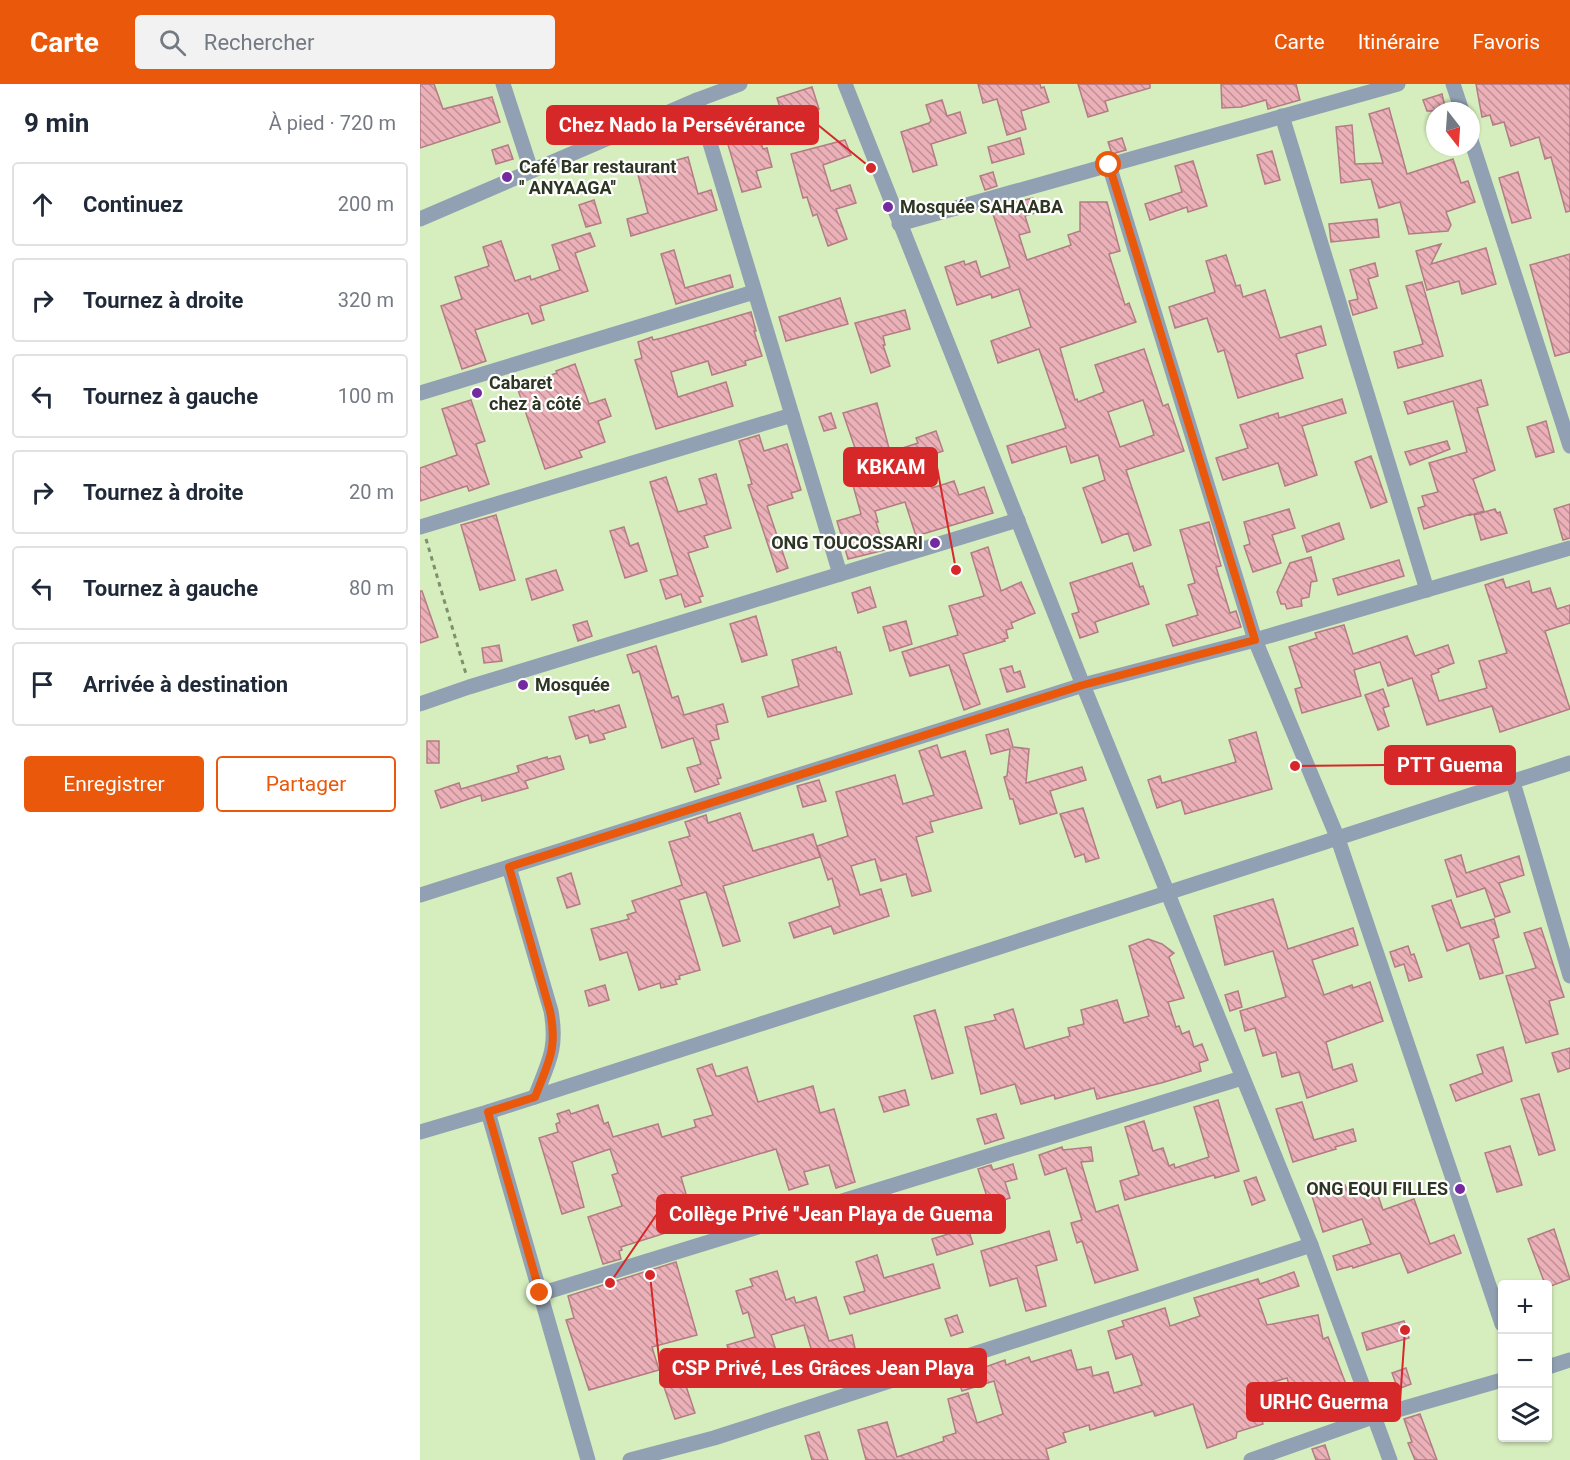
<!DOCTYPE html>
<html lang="fr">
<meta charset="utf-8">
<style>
body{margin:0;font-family:Roboto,sans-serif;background:#f2f2f3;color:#1f2937}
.controls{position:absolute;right:18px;bottom:18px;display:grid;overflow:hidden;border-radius:6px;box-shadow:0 2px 4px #0004}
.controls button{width:54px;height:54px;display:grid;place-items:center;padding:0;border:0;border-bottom:2px solid #e0e1e3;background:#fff;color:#1f2937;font:30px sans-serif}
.compass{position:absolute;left:1006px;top:18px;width:54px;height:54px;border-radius:50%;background:#fff;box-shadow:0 2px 4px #0004;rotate:163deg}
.stop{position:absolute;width:18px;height:18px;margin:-14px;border:4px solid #ea580c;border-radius:50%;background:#fff}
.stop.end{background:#ea580c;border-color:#fff;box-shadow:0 2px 6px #0008}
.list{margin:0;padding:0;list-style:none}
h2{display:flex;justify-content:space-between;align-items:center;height:78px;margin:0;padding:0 24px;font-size:26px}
h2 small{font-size:20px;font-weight:400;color:#747a83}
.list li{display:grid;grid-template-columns:39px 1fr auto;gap:18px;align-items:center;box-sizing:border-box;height:84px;margin:0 12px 12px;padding:0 12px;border:2px solid #e0e1e3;border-radius:6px}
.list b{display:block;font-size:22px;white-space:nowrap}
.list em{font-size:20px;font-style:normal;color:#747a83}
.actions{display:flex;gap:12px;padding:18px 24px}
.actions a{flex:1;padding:14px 0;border:2px solid #ea580c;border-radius:6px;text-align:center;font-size:21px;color:#ea580c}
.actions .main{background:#ea580c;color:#fff}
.icon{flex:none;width:33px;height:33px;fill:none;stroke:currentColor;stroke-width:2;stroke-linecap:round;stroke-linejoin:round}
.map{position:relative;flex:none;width:1150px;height:1376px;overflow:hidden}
header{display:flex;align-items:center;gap:36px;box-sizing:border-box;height:84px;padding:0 30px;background:#ea580c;color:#fff}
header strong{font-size:28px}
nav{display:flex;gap:33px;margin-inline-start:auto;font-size:21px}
.search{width:420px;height:54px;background:#f2f2f3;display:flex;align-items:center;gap:15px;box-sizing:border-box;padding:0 21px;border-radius:6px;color:#747a83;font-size:22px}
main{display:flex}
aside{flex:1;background:#fff}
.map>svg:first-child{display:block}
.building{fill:url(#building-back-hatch);stroke:#b37c84;stroke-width:1.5;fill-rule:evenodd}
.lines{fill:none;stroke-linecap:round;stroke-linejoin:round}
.path{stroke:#80906e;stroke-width:3;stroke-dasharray:4.5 4.5;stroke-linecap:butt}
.street{stroke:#91a1b3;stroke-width:15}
.route{stroke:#ea580c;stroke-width:8}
.poi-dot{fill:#732b9f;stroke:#fff;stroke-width:2}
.labels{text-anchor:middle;stroke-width:4.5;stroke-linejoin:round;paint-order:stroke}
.poi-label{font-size:18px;font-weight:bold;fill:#2d3623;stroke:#fff;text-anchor:start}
.leader{fill:none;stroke:#d62828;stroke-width:2}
.callout-dot{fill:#d62828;stroke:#fff;stroke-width:2}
.callout{fill:#d62828;stroke:#d62828;stroke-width:2}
.callout-label{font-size:20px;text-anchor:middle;font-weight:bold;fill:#fff}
</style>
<header>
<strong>Carte</strong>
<div class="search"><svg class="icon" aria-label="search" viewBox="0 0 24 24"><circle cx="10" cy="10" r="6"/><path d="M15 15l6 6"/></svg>Rechercher</div>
<nav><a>Carte</a><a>Itinéraire</a><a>Favoris</a></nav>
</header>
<main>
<aside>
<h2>9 min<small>À pied · 720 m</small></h2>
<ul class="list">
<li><svg class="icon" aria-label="ahead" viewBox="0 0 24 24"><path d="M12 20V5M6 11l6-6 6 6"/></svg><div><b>Continuez</b></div><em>200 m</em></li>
<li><svg class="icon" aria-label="right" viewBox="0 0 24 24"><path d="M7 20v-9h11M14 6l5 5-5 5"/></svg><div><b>Tournez à droite</b></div><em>320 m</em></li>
<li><svg class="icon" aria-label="left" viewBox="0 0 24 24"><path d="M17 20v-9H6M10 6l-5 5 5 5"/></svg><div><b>Tournez à gauche</b></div><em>100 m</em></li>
<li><svg class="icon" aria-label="right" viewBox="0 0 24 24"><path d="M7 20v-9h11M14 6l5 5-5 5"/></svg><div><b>Tournez à droite</b></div><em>20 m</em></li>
<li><svg class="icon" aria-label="left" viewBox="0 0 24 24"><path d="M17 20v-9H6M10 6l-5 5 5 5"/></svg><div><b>Tournez à gauche</b></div><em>80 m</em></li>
<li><svg class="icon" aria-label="arrive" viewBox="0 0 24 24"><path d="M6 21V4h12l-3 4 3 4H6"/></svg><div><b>Arrivée à destination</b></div></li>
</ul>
<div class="actions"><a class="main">Enregistrer</a><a>Partager</a></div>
</aside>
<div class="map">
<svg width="1150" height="1376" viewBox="0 0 1150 1376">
<defs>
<pattern id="building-back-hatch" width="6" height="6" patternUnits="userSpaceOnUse" patternTransform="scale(1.5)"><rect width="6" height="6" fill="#ebb0b8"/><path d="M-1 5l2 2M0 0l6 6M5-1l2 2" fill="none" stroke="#bf9095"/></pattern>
</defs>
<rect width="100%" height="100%" fill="#d6eebd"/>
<g class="building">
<path d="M0,0H14L23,25L72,13L80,38L0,64Z"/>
<path d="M558,0H620L621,4L624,3L629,18L601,27L606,45L587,51L577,15L563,19Z"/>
<path d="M658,0H730V4L685,17L688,27L668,33Z"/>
<path d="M801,0H876L880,16L848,25L846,16L821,23L802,24Z"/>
<path d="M1056,0H1150V127L1146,128L1131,73L1125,75L1119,53L1091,62L1084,38L1073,41L1070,31L1062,33Z"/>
<path d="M392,3L399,25L364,36L357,14Z"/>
<path d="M1022,10L1026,27H1007L1003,16Z"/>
<path d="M522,16L527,32L540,28L546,49L511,60L517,81L493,88L481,48L509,39L511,37L506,21Z"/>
<path d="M969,24L987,90L1033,75L1041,99L1048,97L1055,118L1026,128L1031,141L1028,147L989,150L980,118L959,124L951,95L921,99L916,43L932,41L935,80L963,79L949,30Z"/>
<path d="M332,29L343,65L347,64L352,83L336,87L341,103L322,108L304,47L313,44L311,35Z"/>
<path d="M600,54L604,70L572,79L568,63Z"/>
<path d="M702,54L706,66L692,70L688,58Z"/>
<path d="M425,56L431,71L403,81L411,107L430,101L436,119L416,125L427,155L408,162L397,130L393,132L387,113L383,114L371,70Z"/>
<path d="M88,61L93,75L76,80L72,66Z"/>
<path d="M852,67L860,96L845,100L837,71Z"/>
<path d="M268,73L278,110L291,106L297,126L211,152L207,135L228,129L217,87Z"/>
<path d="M773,77L787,122L768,128L767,123L730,136L725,120L762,108L755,82Z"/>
<path d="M573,88L577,102L565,106L560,92Z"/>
<path d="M1098,88L1111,134L1092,139L1079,94Z"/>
<path d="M613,114L618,128L605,132L610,148L599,151L607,176L651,161L648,151L660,147V118H687L700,167L689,170L705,221L709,219L716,238L640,264L655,316L657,315L658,318L684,308L675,281L724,265L743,322L748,320L764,367L706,386L731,461L714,467L708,449L682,459L663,404L685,396L678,371L651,379L646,362L592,379L587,362L646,344L619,265L578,279L571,257L611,243L599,205L572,214L571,210L537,221L525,183L544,177L545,181L556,177L561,193L590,183L571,124ZM723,316L734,351L700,363L688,328Z"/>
<path d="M174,116L181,139L166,143L159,121Z"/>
<path d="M957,135L959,153L911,158L909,140Z"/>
<path d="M170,149L175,162L155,169L168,207L120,222L124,236L112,240L108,229L55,246L66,277L42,285L21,222L42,215L35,193L69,182L63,163L81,157L95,197L110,192L111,196L140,186L132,161Z"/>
<path d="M1021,160L1011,180L1066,164L1076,200L1042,210L1039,197L1007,206L996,167Z"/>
<path d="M254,166L265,204L310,191L313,203L256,220L241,170Z"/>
<path d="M1150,170V268L1135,272L1110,181Z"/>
<path d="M806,171L816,202L820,201L823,213L845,206L860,254L901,242L906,261L876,270L883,294L818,314L804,266L798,268L787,234L755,244L749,223L795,208L786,177Z"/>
<path d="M955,179L958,192L948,195L957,224L933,231L929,217L938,215L930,186Z"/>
<path d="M1002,198L1023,272L978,284L974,268L1003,260L986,202Z"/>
<path d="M420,214L428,240L366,257L359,233Z"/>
<path d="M485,226L490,245L463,252L465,261H463L470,282L451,289L435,239Z"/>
<path d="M331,228L336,247H334L342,272L325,277L326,281L292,291L288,277L251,288L258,313L306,298L313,322L236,345L215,276L222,274L218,258L232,253L233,256L242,254Z"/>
<path d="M155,280L169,320L185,315L191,332L178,337L185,358L159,367L162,373L125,385L97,303L137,289L136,287Z"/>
<path d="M1061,296L1068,321L1057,324L1075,386L1053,395L1064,427L1051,431V430L1004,445L998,424L1005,422L1002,412L1018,408L1009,379L1047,368L1033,317L988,330L984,318Z"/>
<path d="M922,315L926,329L882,342L897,391L865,402L858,379L803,396L796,374L828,364L820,341L858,329L859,334Z"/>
<path d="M51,316L65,357L56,360L69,400L49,407L47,402L0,417V384L37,371L22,325Z"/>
<path d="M457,319L470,368L498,359L496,354L516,347L523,367L503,374L512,404L534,397L539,411L564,403L573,429L496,452L485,418L455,427L458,438H456L465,466L428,475L417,437L441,430L427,380L430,379L428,373L437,370L423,329Z"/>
<path d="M411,329L416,344L404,347L399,333Z"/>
<path d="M1126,337L1134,368L1116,373L1107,343Z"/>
<path d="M339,351L344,367L367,360L381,406L371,409L373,414L347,422L368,484L357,488L328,401L332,400L319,357Z"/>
<path d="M1027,357L1030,365L990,381L985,368Z"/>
<path d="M951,372L967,418L951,424L935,378Z"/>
<path d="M296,390L311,444L284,452L288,463L268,469L283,512L279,513L281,518L265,523L261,510L246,515L240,496L258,491L230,398L246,393L258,428L287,420L279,395Z"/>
<path d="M1150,420V454L1143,456L1134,425Z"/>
<path d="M869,425L875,444L852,451L861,479L833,488L824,462L830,460L824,438Z"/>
<path d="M1075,425L1077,429L1080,428L1087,449L1061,456L1054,431Z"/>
<path d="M76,431L95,496L60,506L41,441Z"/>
<path d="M789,438L801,482L796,483L810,529L816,527L821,543L753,562L746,541L778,531L768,501L775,499L760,446Z"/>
<path d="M919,439L924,455L887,468L882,452Z"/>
<path d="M204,443L210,462L218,459L227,487L205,494L190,447Z"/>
<path d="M568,463L581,507L601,498L615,529L591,539L593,544L586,546L588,554L584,555L585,557L543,570L560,620L544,626L529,581L490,592L482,568L538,551L529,522L564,512L551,469Z"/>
<path d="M891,473L897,497L891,498L889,513L881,515L882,522L867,525L865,520H861L857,508L870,479Z"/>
<path d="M979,476L984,492L918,511L913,495Z"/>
<path d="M712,479L720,503L723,502L729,520L675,538L678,548L660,554L652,530L659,528L650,499Z"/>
<path d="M136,486L143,506L112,516L106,495Z"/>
<path d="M1083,495L1086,504L1109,497L1112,509L1130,504L1137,525L1150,521V539L1125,547L1150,625L1080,648L1072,622L1007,641L992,594L968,602L960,578L934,586L941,612L882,629L875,605L882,603L869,563L897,554L895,549L924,541L933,570L987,552L995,572L1028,561L1034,579L1018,585L1019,588L1011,591L1019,617L1067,604L1059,577L1087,569L1065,501Z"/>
<path d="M450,503L456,523L438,529L432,509Z"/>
<path d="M0,507H2L18,553L0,559Z"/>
<path d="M336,532L347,571L322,578L310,540Z"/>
<path d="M167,537L172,552L158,557L153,541Z"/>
<path d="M486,537L492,560L470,567L463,543Z"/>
<path d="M79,561L82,577L64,579L62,564Z"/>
<path d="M236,562L252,614L258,612L264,631L303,620L308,638L296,641L299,655L290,657L301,694L297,695L299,700L275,708L267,684L281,680L273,654L242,664L219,587L213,589L207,571Z"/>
<path d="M416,563L417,568H420L432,610L348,633L342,613L379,602L372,576Z"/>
<path d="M592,582L594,589L600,587L605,603L587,608L580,585Z"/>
<path d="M963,605L969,622L963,624L969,642L958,646L945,611Z"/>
<path d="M199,621L206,643L183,650L185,655L170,659L168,651L156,655L149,633L174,626L175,628Z"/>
<path d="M588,645L593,663L609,665L606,699L662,683L666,696L630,707L637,729L600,740L593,715H590L584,693L587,692L590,665L571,670L566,651Z"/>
<path d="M836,648L852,705L765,730L761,716L737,724L728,696L740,692L742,699L816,678L809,656Z"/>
<rect x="7" y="657" width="12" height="22"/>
<path d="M517,661L521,674L545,667L562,724L510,738L513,748L496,753L511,807L492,812L486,790L461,797L455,775L431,782L440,811L461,805L469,832L414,850L411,842L374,854L369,839L420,822L412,794L408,796L397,762L428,752L416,708L475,691L483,720L514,711L499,667Z"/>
<path d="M140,672L144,685L105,697L108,704L62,717L61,711L21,724L15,707L39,699L41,705L58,700L99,688L97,682L127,673L128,675Z"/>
<path d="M399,696L406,717L383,723L377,702Z"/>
<path d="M663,724L679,774L666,778L664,770L655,773L640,730Z"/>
<path d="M320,729L333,767L393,750L400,773L303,802L320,857L303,862L286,808L259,816L280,886L259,892L260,895L255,896L257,900L241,904L240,899L219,906L207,868L180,876L171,845L209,835L207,831L216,828L212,817L262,801L249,758L270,752L265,738L286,731L288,739Z"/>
<path d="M1041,771L1046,789L1099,772L1104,791L1079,799L1090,828L1075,833L1065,804L1037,813L1025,776Z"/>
<path d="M151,789L160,820L147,824L137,794Z"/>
<path d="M853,815L868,865L933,844L938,861L892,876L904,911L932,901L933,904L950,898L963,937L906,958L913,986L932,980L937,997L887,1014L879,988L862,993L856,968L843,972L835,944L825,947L820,927L866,913L853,867L805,881L794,832Z"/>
<path d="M1031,816L1041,844L1074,835L1079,853L1073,855L1083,889L1060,895L1049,859L1027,867L1012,822Z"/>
<path d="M1121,844L1144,913L1129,917L1138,950L1106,959L1086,892L1116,884L1104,849Z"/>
<path d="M728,855L742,860L754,869L749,873L764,914L748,918L756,943L759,942L762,950L769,947L774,963L782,960L788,976L779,979L781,987L741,999L677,1015L674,1004L635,1015L634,1011L601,1020L595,1000L561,1010L545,943L576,936L574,931L593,925L605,965L650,952L648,944L664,940L661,926L697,916L704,939L729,932L709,862Z"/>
<path d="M988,862L991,871L994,870L1002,893L989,897L984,880L975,883L970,868Z"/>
<path d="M185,901L189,916L169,922L165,907Z"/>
<path d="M818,907L822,923L810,927L805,911Z"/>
<path d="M515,926L533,989L512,995L494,932Z"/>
<path d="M1083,963L1092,997L1036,1017L1030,1001L1063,989L1057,971Z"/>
<path d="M1150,964V984L1138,988L1132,969Z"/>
<path d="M292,980L296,992H299L327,983L338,1018L393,1002L400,1029L414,1025L435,1098L416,1104L409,1081L384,1088L388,1100L369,1106L356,1065L261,1093L271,1127L293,1120L297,1136L275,1142L276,1144L259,1148L258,1145L201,1163L202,1166L199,1167L201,1175L183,1180L168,1133L202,1122L192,1091L198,1089L190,1065L152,1078L164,1123L142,1130L119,1054L138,1048L136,1040L140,1038L137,1030L149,1026L151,1030L178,1021L184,1040L188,1038L193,1053L238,1040L242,1053L276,1043L274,1036L293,1031L277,985Z"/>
<path d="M485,1006L489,1021L464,1028L459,1013Z"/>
<path d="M1119,1010L1135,1066L1119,1071L1101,1015Z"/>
<path d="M798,1016L819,1087L795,1094L794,1091L705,1116L700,1097L719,1091L705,1043L724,1037L733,1067L743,1064L749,1082L754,1080L755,1084L789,1073L774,1023Z"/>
<path d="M882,1018L894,1056L933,1045L936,1057L915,1063L916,1065L873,1078L856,1025Z"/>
<path d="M576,1030L584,1054L565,1060L557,1035Z"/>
<path d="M1090,1062L1102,1101L1077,1108L1065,1069Z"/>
<path d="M642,1063L643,1066L671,1063L673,1077L661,1078L676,1128L698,1121L718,1186L675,1199L662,1157L657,1159L651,1139L662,1136L646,1084L625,1091L619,1071Z"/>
<path d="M593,1080L597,1095L585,1098L590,1114L571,1120L572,1136L552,1137L551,1121L569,1119L558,1085L571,1081L573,1086Z"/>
<path d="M836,1093L845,1116L832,1121L824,1097Z"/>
<path d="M953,1097L963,1126L994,1115L1010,1160L1034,1151L1041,1169L988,1189L980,1169L933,1184L932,1182L917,1186L913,1172L951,1160L942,1135L903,1148L892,1112L925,1101L927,1106Z"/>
<path d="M548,1144L553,1160L517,1171L512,1155Z"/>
<path d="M1134,1145L1150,1195L1128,1203V1200H1125L1108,1155Z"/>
<path d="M629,1147L637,1176L616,1182L626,1222L606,1227L597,1194L570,1202L561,1167Z"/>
<path d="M457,1171L464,1194L513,1180L520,1204L430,1230L424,1213L445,1207L436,1178Z"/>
<path d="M256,1178L277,1251L232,1263L239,1286L169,1306L146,1236L154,1234L148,1212Z"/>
<path d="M357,1187L366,1216L374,1213L376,1219L396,1213L409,1257L432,1251L435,1264L413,1270L418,1286L399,1291L384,1241L351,1251L363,1288L318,1300L307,1261L335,1253L328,1228L323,1230L316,1207L333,1202L330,1195Z"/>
<path d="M874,1188L879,1202L838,1215L847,1241L898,1231L903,1255L908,1253L927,1303L919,1318L908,1321L909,1324L879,1334L867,1294L832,1304L843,1340L817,1348L816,1354L787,1364L773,1320L735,1332L733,1327L670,1346L669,1341L643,1349L646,1358L626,1365L629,1376H446L438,1346L467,1338L477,1373L524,1357L523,1353L536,1349L528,1315L548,1309L557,1339L583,1330L574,1297L542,1307L537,1293L585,1276L586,1281L609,1273L611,1278L651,1266L657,1286L671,1283L673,1292L688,1288L694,1309L722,1301L712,1270L696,1275L688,1247L704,1242L702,1237L745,1224L750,1242L780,1232L774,1214L838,1195L840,1200Z"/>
<path d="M537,1231L543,1248L531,1252L525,1235Z"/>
<path d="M984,1237L989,1254L947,1266L942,1249Z"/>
<path d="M986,1284L991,1300L978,1305L972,1289Z"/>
<path d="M262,1290L275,1329L255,1335L242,1297Z"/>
<path d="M1000,1330L1017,1376H995L988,1359L992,1358L984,1335Z"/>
<path d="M399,1348L408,1376H392L385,1352Z"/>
<path d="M905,1361L910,1376H896L892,1365Z"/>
</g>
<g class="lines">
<path class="path" d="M6,455L46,590"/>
<g class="street">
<path d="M83,0L111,86"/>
<path d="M425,0L663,601L891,1161L970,1376"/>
<path d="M1033,0L1042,27"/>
<path d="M277,16L420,490"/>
<path d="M862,32L1007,506"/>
<path d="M1051,56L1150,362"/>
<path d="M689,81L835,556L918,755L1082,1240"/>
<path d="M0,135L277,16L320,0"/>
<path d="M479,140L978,0"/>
<path d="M0,309L334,208"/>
<path d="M0,443L372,331"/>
<path d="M0,620L49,603L598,436"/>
<path d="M1093,698L1150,892"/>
<path d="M89,783L131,927C138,965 128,979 115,1013"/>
<path d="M0,811L663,601L835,556L1150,464"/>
<path d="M68,1028L168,1376"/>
<path d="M0,1048L68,1028L1150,679"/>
<path d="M120,1210L822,994"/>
<path d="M1128,1283L1150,1276"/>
<path d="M210,1376L294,1354L891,1161"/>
<path d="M831,1376L953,1333L1082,1296"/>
</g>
</g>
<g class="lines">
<path class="route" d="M120,1209L68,1028L115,1013C128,979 138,965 130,927L89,783L663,601L835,556L689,81"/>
</g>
<g class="poi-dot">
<circle cx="87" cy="93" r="6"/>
<circle cx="468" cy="123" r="6"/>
<circle cx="57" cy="309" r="6"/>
<circle cx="515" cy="459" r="6"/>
<circle cx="103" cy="601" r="6"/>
<circle cx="1040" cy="1105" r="6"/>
</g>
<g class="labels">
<g class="poi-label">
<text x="99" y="89">Café Bar restaurant<tspan x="99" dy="21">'' ANYAAGA''</tspan></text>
<text x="480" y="129">Mosquée SAHAABA</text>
<text x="69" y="305">Cabaret<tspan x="69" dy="21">chez à côté</tspan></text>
<text x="503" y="465" text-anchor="end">ONG TOUCOSSARI</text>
<text x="115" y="607">Mosquée</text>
<text x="1028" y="1111" text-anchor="end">ONG EQUI FILLES</text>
</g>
</g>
<path class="leader" d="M451 84L398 41M536 486L517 383M875 682L965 681M190 1199L237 1130M230 1191L240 1284M985 1246L980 1318"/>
<g class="callout-dot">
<circle cx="451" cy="84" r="6"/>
<circle cx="536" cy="486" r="6"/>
<circle cx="875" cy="682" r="6"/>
<circle cx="190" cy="1199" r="6"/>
<circle cx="230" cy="1191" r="6"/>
<circle cx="985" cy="1246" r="6"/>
</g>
<g class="callout">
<rect x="127" y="22" width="271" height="38" rx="6"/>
<rect x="424" y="364" width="93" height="38" rx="6"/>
<rect x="965" y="662" width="130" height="38" rx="6"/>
<rect x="237" y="1111" width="348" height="38" rx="6"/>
<rect x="240" y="1265" width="326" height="38" rx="6"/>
<rect x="827" y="1299" width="153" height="38" rx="6"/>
</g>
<g class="callout-label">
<text x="262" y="48">Chez Nado la Persévérance</text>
<text x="471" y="390">KBKAM</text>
<text x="1030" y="688">PTT Guema</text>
<text x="411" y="1137">Collège Privé ''Jean Playa de Guema</text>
<text x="403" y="1291">CSP Privé, Les Grâces Jean Playa</text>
<text x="904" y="1325">URHC Guerma</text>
</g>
</svg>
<div class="controls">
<button>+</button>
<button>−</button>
<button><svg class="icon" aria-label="layers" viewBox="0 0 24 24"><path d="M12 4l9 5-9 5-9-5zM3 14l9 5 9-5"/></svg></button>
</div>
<svg class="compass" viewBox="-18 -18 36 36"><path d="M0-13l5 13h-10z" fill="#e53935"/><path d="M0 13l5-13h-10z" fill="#747a83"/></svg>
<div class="stop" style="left:689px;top:81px"></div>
<div class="stop end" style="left:120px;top:1209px"></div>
</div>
</main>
